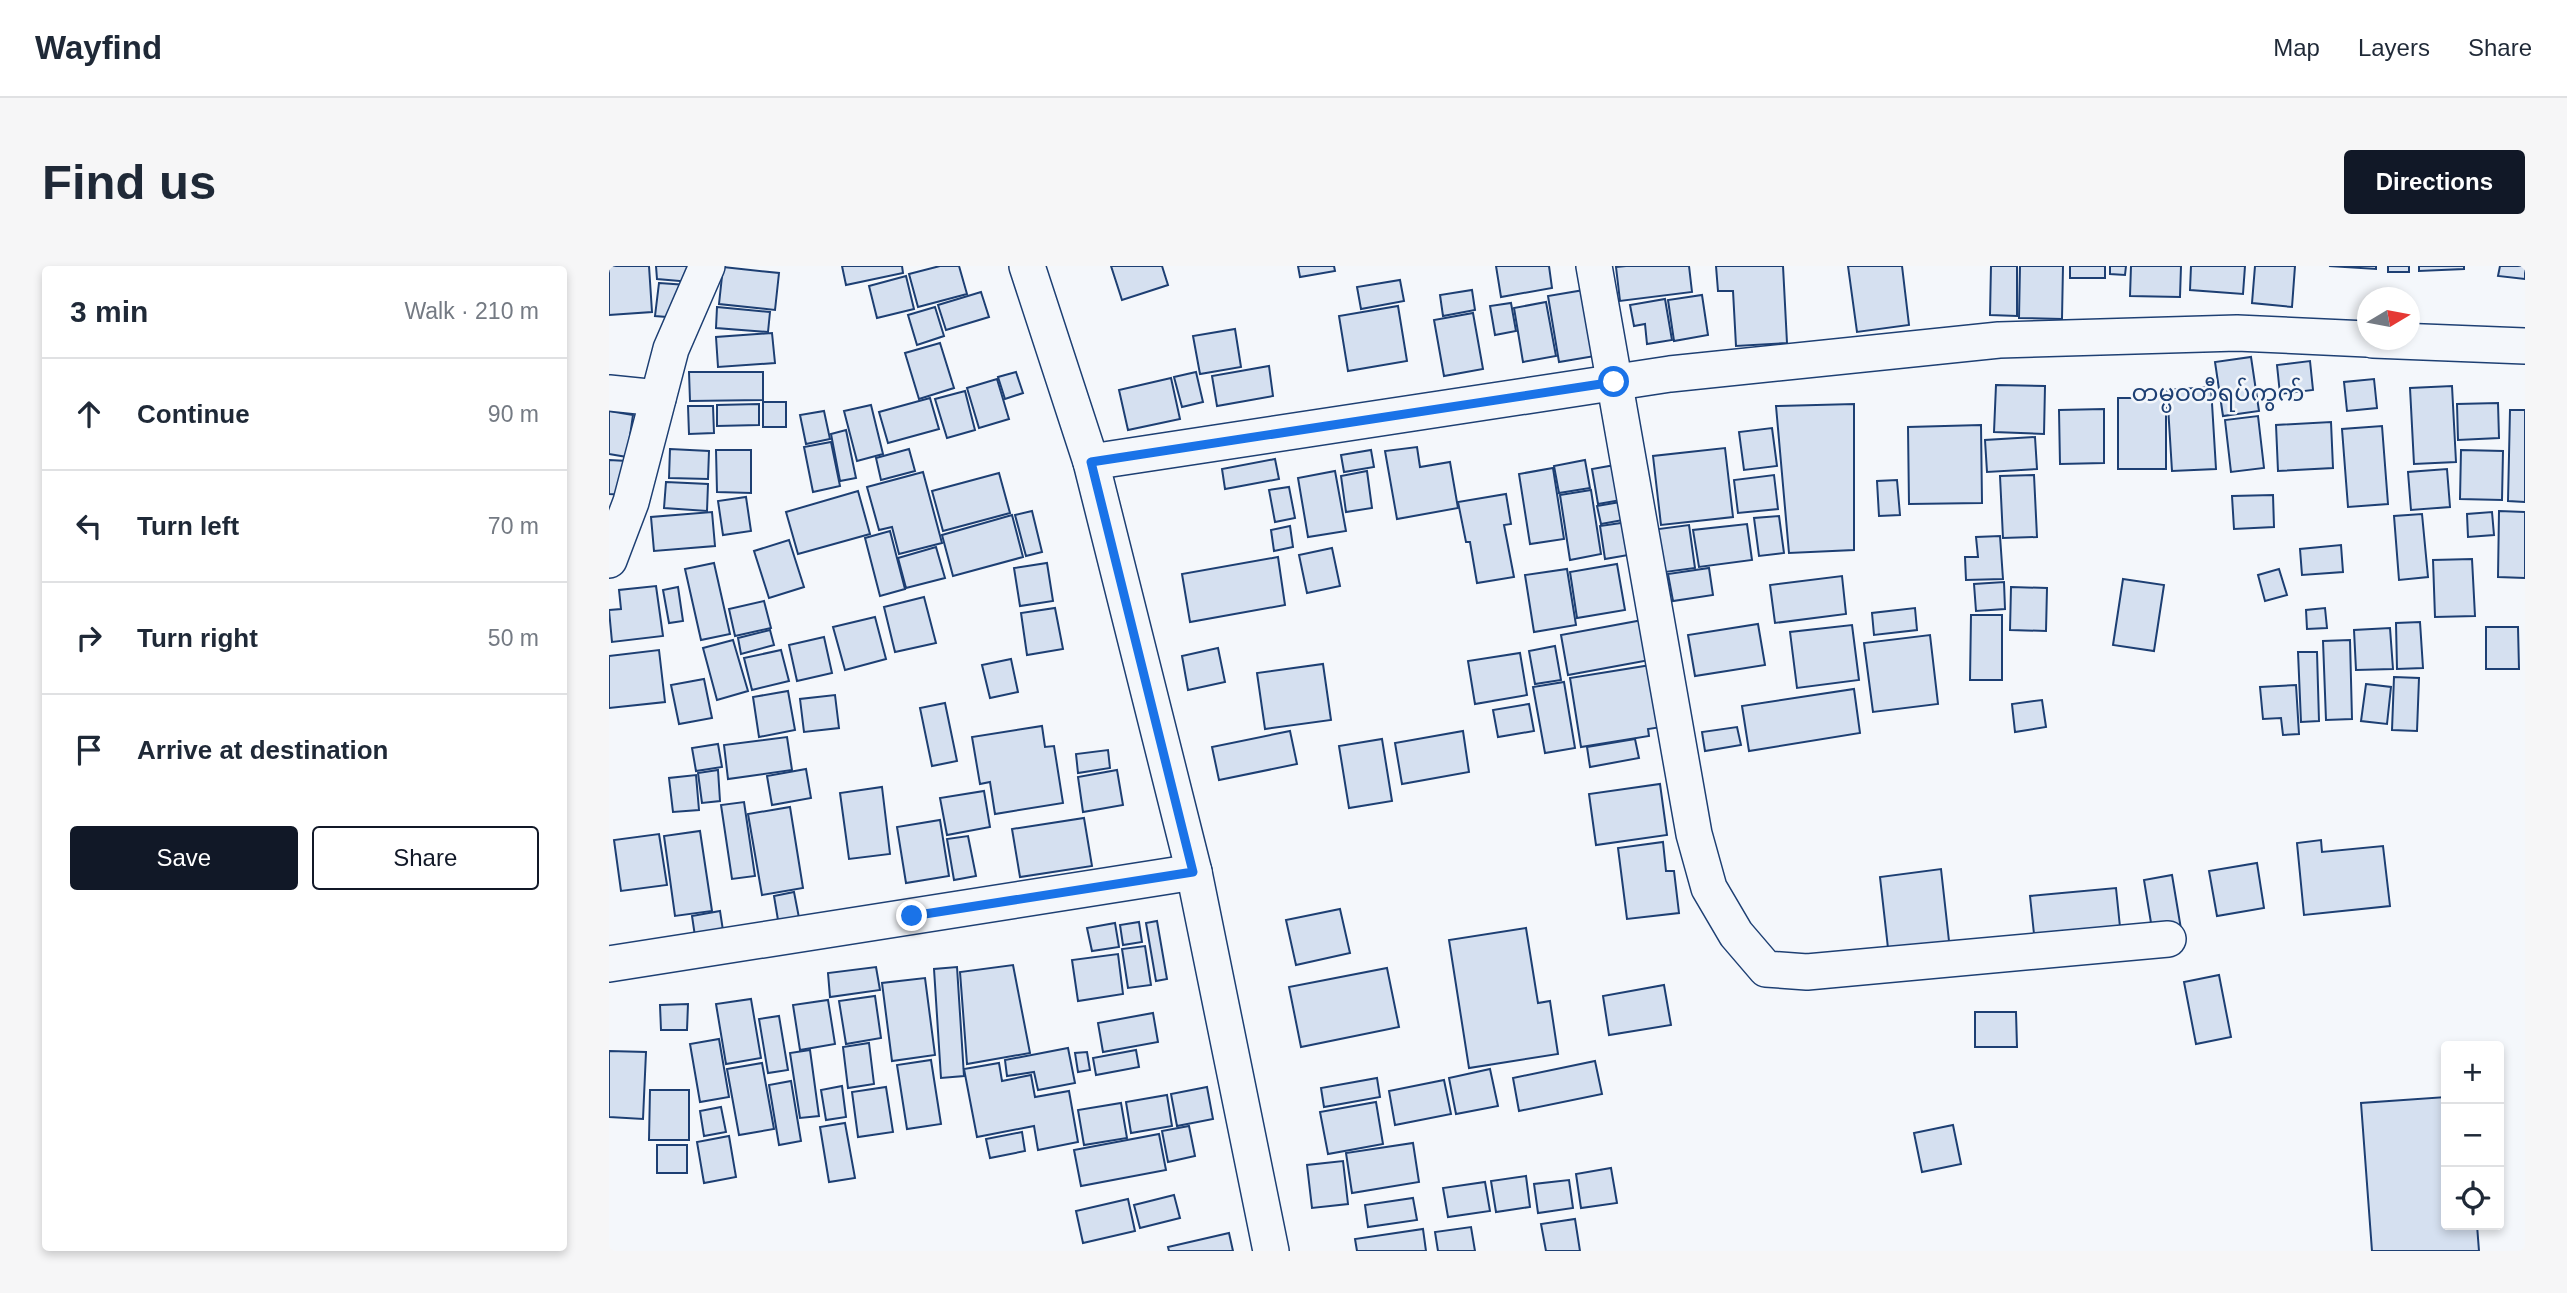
<!DOCTYPE html>
<meta charset="utf-8">
<style>
body{margin:0;font-family:Arial,"Noto Sans Myanmar",sans-serif;background:#f6f6f7;color:#1f2937}
.controls{position:absolute;right:21px;bottom:21px;display:grid;overflow:hidden;border-radius:7px;box-shadow:0 4px 10px #0003}
.controls button{width:63px;height:63px;display:grid;place-items:center;padding:0;border:0;border-bottom:2px solid #e0e1e3;background:#fff;color:#1f2937;font:35px sans-serif}
.compass{position:absolute;left:1748px;top:21px;width:63px;height:63px;border-radius:50%;background:#fff;box-shadow:0 4px 10px #0003;rotate:80deg}
.stop{position:absolute;width:21px;height:21px;margin:-16px;border:5px solid #1a73e8;border-radius:50%;background:#fff}
.stop.end{background:#1a73e8;border-color:#fff;box-shadow:0 2px 7px #0008}
.list{margin:0;padding:0;list-style:none}
h2{display:flex;justify-content:space-between;align-items:center;height:91px;margin:0;padding:0 28px;font-size:30px}
h2 small{font-size:23px;font-weight:400;color:#747a83}
.list li{display:grid;grid-template-columns:46px 1fr auto;gap:21px;align-items:center;box-sizing:border-box;height:112px;padding:0 28px;border-top:2px solid #e0e1e3}
.list b{display:block;font-size:26px;white-space:nowrap}
.list em{font-size:23px;font-style:normal;color:#747a83}
.actions{display:flex;gap:14px;padding:21px 28px}
.actions a{flex:1;padding:16px 0;border:2px solid #111827;border-radius:7px;text-align:center;font-size:24px;color:#111827}
.actions .main{background:#111827;color:#fff}
.icon{flex:none;width:38px;height:38px;fill:none;stroke:currentColor;stroke-width:2;stroke-linecap:round;stroke-linejoin:round}
.map{position:relative;flex:none;width:1916px;height:985px;overflow:hidden;border-radius:7px}
header{display:flex;align-items:center;gap:42px;box-sizing:border-box;height:98px;padding:0 35px;background:#fff;border-bottom:2px solid #e0e1e3}
header strong{font-size:33px}
nav{display:flex;gap:38px;margin-inline-start:auto;font-size:24px}
.intro{display:flex;align-items:center;justify-content:space-between;box-sizing:border-box;height:168px;padding:0 42px}
h1{margin:0;font-size:49px}
.button{padding:18px 32px;border-radius:7px;background:#111827;color:#fff;font-size:24px;font-weight:700}
main{display:flex;gap:42px;padding:0 42px}
aside{flex:1;background:#fff;border-radius:7px;box-shadow:0 4px 10px #0003}
.map>svg:first-child{display:block}
.building{fill:#d5e0f0;stroke:#1d3f73;stroke-width:2}
.lines{fill:none;stroke-linecap:round;stroke-linejoin:round}
.street-casing{stroke:#1d3f73;stroke-width:38}
.street{stroke:#f4f7fb;stroke-width:35}
.route{stroke:#1a73e8;stroke-width:9}
.labels{text-anchor:middle;stroke-width:5;stroke-linejoin:round;paint-order:stroke}
.quarter-label{font-size:24px;fill:#1d3f73;stroke:#f4f7fb}
</style>
<header>
<strong>Wayfind</strong>
<nav><a>Map</a><a>Layers</a><a>Share</a></nav>
</header>
<div class="intro"><h1>Find us</h1><a class="button">Directions</a></div>
<main>
<aside>
<h2>3 min<small>Walk · 210 m</small></h2>
<ul class="list">
<li><svg class="icon" aria-label="ahead" viewBox="0 0 24 24"><path d="M12 20V5M6 11l6-6 6 6"/></svg><div><b>Continue</b></div><em>90 m</em></li>
<li><svg class="icon" aria-label="left" viewBox="0 0 24 24"><path d="M17 20v-9H6M10 6l-5 5 5 5"/></svg><div><b>Turn left</b></div><em>70 m</em></li>
<li><svg class="icon" aria-label="right" viewBox="0 0 24 24"><path d="M7 20v-9h11M14 6l5 5-5 5"/></svg><div><b>Turn right</b></div><em>50 m</em></li>
<li><svg class="icon" aria-label="arrive" viewBox="0 0 24 24"><path d="M6 21V4h12l-3 4 3 4H6"/></svg><div><b>Arrive at destination</b></div></li>
</ul>
<div class="actions"><a class="main">Save</a><a>Share</a></div>
</aside>
<div class="map">
<svg width="1916" height="985" viewBox="0 0 1916 985">
<rect width="100%" height="100%" fill="#f4f7fb"/>
<g class="building">
<path d="M0,0H40L43,46L0,49Z"/>
<path d="M47,0H84L82,16L48,13Z"/>
<path d="M233,0H293L294,7L237,19Z"/>
<path d="M331,0H350L358,28L309,41L300,8Z"/>
<path d="M502,0H553L559,19L513,34Z"/>
<path d="M689,0H725L726,5L691,11Z"/>
<path d="M887,0H940L943,22L892,31Z"/>
<path d="M1017,0H1080L1083,26L1011,35L1007,1Z"/>
<path d="M1107,0H1174L1178,77L1127,80L1124,25H1109Z"/>
<path d="M1239,0H1293L1300,59L1248,66Z"/>
<path d="M1382,0H1408V50L1381,49Z"/>
<path d="M1411,0H1454L1453,53L1410,52Z"/>
<rect x="1461" y="0" width="35" height="12"/>
<path d="M1501,0H1517L1516,9L1501,8Z"/>
<path d="M1522,0H1572L1571,31L1521,30Z"/>
<path d="M1582,0H1636L1634,28L1581,24Z"/>
<path d="M1646,0H1686L1683,41L1643,37Z"/>
<path d="M1720,0H1767V3Z"/>
<rect x="1779" y="0" width="21" height="6"/>
<path d="M1810,0H1855V3L1810,5Z"/>
<path d="M1891,0H1916V13L1889,10Z"/>
<path d="M114,1L170,7L166,44L110,38Z"/>
<path d="M297,10L305,43L268,52L260,20Z"/>
<path d="M791,14L795,35L752,43L748,21Z"/>
<path d="M50,17L78,19L70,52L46,50Z"/>
<path d="M863,24L866,44L834,50L831,29Z"/>
<path d="M975,24L986,90L950,96L939,30Z"/>
<path d="M372,26L380,51L337,64L329,39Z"/>
<path d="M1093,29L1099,69L1065,75L1059,34Z"/>
<path d="M1056,33L1063,74L1038,78L1036,58L1025,60L1021,39Z"/>
<path d="M937,36L947,90L914,96L905,42Z"/>
<path d="M902,37L907,65L886,69L881,40Z"/>
<path d="M789,40L798,95L739,105L730,50Z"/>
<path d="M108,41L161,46L159,66L107,62Z"/>
<path d="M326,41L335,70L308,79L299,49Z"/>
<path d="M864,47L874,103L835,110L825,54Z"/>
<path d="M626,63L632,101L591,108L584,70Z"/>
<path d="M163,67L166,97L109,101L107,71Z"/>
<path d="M331,77L345,122L310,133L296,87Z"/>
<path d="M1642,91L1650,145L1614,150L1606,96Z"/>
<path d="M1701,95L1704,124L1671,128L1668,99Z"/>
<path d="M660,100L664,130L608,140L603,110Z"/>
<path d="M80,106H154V134L81,135Z"/>
<path d="M407,106L414,127L396,133L389,111Z"/>
<path d="M587,106L594,136L573,141L565,111Z"/>
<path d="M562,112L571,153L519,164L510,124Z"/>
<path d="M388,113L400,153L370,162L358,122Z"/>
<path d="M1765,113L1768,142L1738,145L1735,116Z"/>
<path d="M1387,119L1436,120L1435,168L1385,166Z"/>
<path d="M1843,120L1847,196L1805,198L1801,122Z"/>
<path d="M1602,121L1607,203L1563,205L1558,124Z"/>
<path d="M356,125L366,164L338,172L326,133Z"/>
<path d="M321,132L330,163L279,177L270,146Z"/>
<rect x="1509" y="132" width="48" height="71"/>
<rect x="154" y="136" width="23" height="25"/>
<path d="M1889,137L1890,172L1849,174L1848,138Z"/>
<path d="M150,138V159L108,160V139Z"/>
<path d="M1245,138V284L1180,287L1167,140Z"/>
<path d="M262,139L274,188L248,195L235,145Z"/>
<path d="M79,140H104L105,167L80,168Z"/>
<path d="M1495,143V197L1451,198L1450,144Z"/>
<path d="M1901,144H1916V236L1899,235Z"/>
<path d="M0,145L24,149L18,191L0,188Z"/>
<path d="M215,145L221,173L197,178L191,149Z"/>
<path d="M1649,150L1655,202L1622,206L1616,154Z"/>
<path d="M1722,156L1724,202L1669,205L1667,159Z"/>
<path d="M1372,159L1373,237L1300,238L1299,161Z"/>
<path d="M1773,160L1779,238L1739,241L1733,163Z"/>
<path d="M1163,162L1168,200L1135,204L1130,166Z"/>
<path d="M237,164L247,212L231,215L222,168Z"/>
<path d="M1426,171L1428,203L1378,206L1376,174Z"/>
<path d="M222,176L231,220L204,226L195,181Z"/>
<path d="M808,181L811,201L841,196L849,242L788,253L776,185Z"/>
<path d="M1116,182L1124,251L1052,259L1044,190Z"/>
<path d="M61,183L100,185L99,213L60,212Z"/>
<path d="M300,183L306,205L272,214L267,192Z"/>
<path d="M107,184H142V227L108,226Z"/>
<path d="M762,184L765,201L735,206L732,189Z"/>
<path d="M1852,184L1894,185L1893,234L1851,233Z"/>
<path d="M666,193L670,213L616,223L613,203Z"/>
<path d="M0,194L18,195L15,229L0,228Z"/>
<path d="M976,194L981,222L950,227L945,200Z"/>
<path d="M1006,199L1012,234L989,238L983,203Z"/>
<path d="M944,202L955,273L921,278L910,208Z"/>
<path d="M1838,203L1841,241L1802,244L1799,206Z"/>
<path d="M726,205L737,265L699,271L689,212Z"/>
<path d="M758,205L763,242L737,246L732,210Z"/>
<path d="M314,206L333,277L290,288L283,261L270,264L258,221Z"/>
<path d="M390,207L401,247L334,265L323,225Z"/>
<path d="M1165,209L1169,243L1129,247L1125,214Z"/>
<path d="M1425,209L1428,271L1394,272L1391,210Z"/>
<path d="M1288,214L1291,249L1270,250L1268,215Z"/>
<path d="M57,216L99,218L98,245L55,242Z"/>
<path d="M680,221L686,252L666,256L660,224Z"/>
<path d="M982,224L992,288L961,294L951,229Z"/>
<path d="M249,225L261,268L189,288L177,246Z"/>
<path d="M897,228L902,258L895,259L905,311L868,317L861,276H857L849,236Z"/>
<path d="M1664,229L1665,261L1625,263L1623,230Z"/>
<path d="M137,231L142,265L114,269L109,235Z"/>
<path d="M1011,236L1014,254L992,258L988,240Z"/>
<path d="M423,245L433,286L417,290L406,249Z"/>
<path d="M1890,245L1916,246V312L1889,311Z"/>
<path d="M103,246L106,280L45,285L42,251Z"/>
<path d="M1883,246L1885,269L1859,271L1858,248Z"/>
<path d="M1813,248L1819,311L1790,314L1785,250Z"/>
<path d="M403,249L414,291L344,310L333,269Z"/>
<path d="M1170,250L1175,287L1150,290L1145,252Z"/>
<path d="M1019,256L1025,288L996,293L991,260Z"/>
<path d="M1138,258L1143,294L1090,301L1084,264Z"/>
<path d="M1080,259L1086,302L1049,307L1042,264Z"/>
<path d="M681,260L684,281L665,285L662,264Z"/>
<path d="M281,265L296,323L271,330L256,272Z"/>
<path d="M1391,270L1394,313L1357,314L1356,291H1369L1367,271Z"/>
<path d="M180,274L195,321L160,332L145,285Z"/>
<path d="M1732,279L1734,306L1693,309L1691,283Z"/>
<path d="M327,281L336,312L297,322L289,292Z"/>
<path d="M723,282L731,320L698,327L690,289Z"/>
<path d="M669,291L676,339L581,356L573,308Z"/>
<path d="M1863,293L1866,350L1826,351L1824,294Z"/>
<path d="M105,297L121,368L92,374L76,303Z"/>
<path d="M438,297L444,335L411,340L405,302Z"/>
<path d="M1008,298L1016,344L968,352L961,306Z"/>
<path d="M1100,302L1104,329L1064,335L1059,308Z"/>
<path d="M958,303L967,359L925,366L916,309Z"/>
<path d="M1670,303L1678,329L1656,335L1649,309Z"/>
<path d="M1233,310L1237,348L1166,357L1161,319Z"/>
<path d="M1514,313L1555,319L1545,385L1504,379Z"/>
<path d="M1395,316L1396,343L1367,345L1365,318Z"/>
<path d="M47,320L54,370L3,376L0,344L12,343L10,324Z"/>
<path d="M69,321L74,355L60,357L54,324Z"/>
<path d="M1402,321L1438,322L1437,365L1401,364Z"/>
<path d="M315,331L327,377L286,386L275,341Z"/>
<path d="M155,335L162,362L126,370L120,343Z"/>
<path d="M446,342L454,383L418,389L412,347Z"/>
<path d="M1306,342L1308,364L1265,369L1263,347Z"/>
<path d="M1716,342L1718,362L1698,363L1697,344Z"/>
<path d="M1362,349H1393V414H1361Z"/>
<path d="M266,351L277,393L236,404L224,361Z"/>
<path d="M1039,353L1046,393L959,409L952,369Z"/>
<path d="M1811,356L1814,402L1788,403L1787,357Z"/>
<path d="M1149,358L1156,399L1086,410L1079,369Z"/>
<path d="M1243,359L1250,414L1188,422L1181,366Z"/>
<path d="M1877,361H1909L1910,403H1877Z"/>
<path d="M1781,362L1784,403L1747,404L1745,364Z"/>
<path d="M161,364L165,379L132,388L129,372Z"/>
<path d="M1321,369L1329,438L1264,446L1255,377Z"/>
<path d="M215,371L223,407L188,415L180,379Z"/>
<path d="M124,374L139,425L108,434L94,382Z"/>
<path d="M1741,374L1743,453L1717,454L1714,375Z"/>
<path d="M946,380L952,414L926,418L920,385Z"/>
<path d="M609,382L616,416L579,424L573,390Z"/>
<path d="M50,384L56,436L0,442V390Z"/>
<path d="M172,384L180,415L143,424L135,392Z"/>
<path d="M1689,386H1708L1710,455L1692,456Z"/>
<path d="M911,387L918,429L866,438L859,395Z"/>
<path d="M402,393L409,426L381,432L373,399Z"/>
<path d="M714,398L722,454L656,463L648,407Z"/>
<path d="M1048,398L1059,460L1039,463L1040,470L972,481L961,412Z"/>
<path d="M1785,411L1810,412L1808,465L1783,464Z"/>
<path d="M95,413L103,452L70,458L62,419Z"/>
<path d="M955,416L966,482L936,487L924,421Z"/>
<path d="M1757,418L1782,421L1778,458L1752,455Z"/>
<path d="M1687,419L1690,468L1674,469L1672,452L1654,453L1651,421Z"/>
<path d="M1245,423L1251,467L1140,485L1133,440Z"/>
<path d="M179,425L186,464L150,471L144,431Z"/>
<path d="M226,429L230,462L195,466L191,433Z"/>
<path d="M1433,434L1437,461L1406,466L1403,438Z"/>
<path d="M336,437L348,495L323,500L311,442Z"/>
<path d="M920,438L925,465L889,471L884,444Z"/>
<path d="M433,460L436,481L445,480L454,537L386,548L381,516L371,518L363,471Z"/>
<path d="M1128,461L1132,479L1096,485L1093,466Z"/>
<path d="M681,465L688,498L610,514L603,481Z"/>
<path d="M854,465L860,506L793,518L786,477Z"/>
<path d="M178,471L183,504L119,513L115,479Z"/>
<path d="M773,473L783,535L740,542L730,480Z"/>
<path d="M1026,473L1030,492L981,501L978,481Z"/>
<path d="M109,478L113,501L87,505L83,482Z"/>
<path d="M499,484L501,502L469,507L467,488Z"/>
<path d="M197,503L202,532L163,539L158,510Z"/>
<path d="M109,504L111,535L93,537L89,507Z"/>
<path d="M508,504L514,539L474,546L469,511Z"/>
<path d="M87,509L90,544L64,546L60,512Z"/>
<path d="M1051,518L1058,569L987,579L980,528Z"/>
<path d="M273,521L281,588L240,593L231,527Z"/>
<path d="M375,525L381,561L338,569L331,532Z"/>
<path d="M135,536L146,610L123,613L112,539Z"/>
<path d="M181,541L194,622L153,629L139,548Z"/>
<path d="M475,552L483,600L411,611L403,563Z"/>
<path d="M331,554L340,610L297,617L288,561Z"/>
<path d="M91,565L103,645L66,650L55,570Z"/>
<path d="M50,568L58,619L12,625L5,574Z"/>
<path d="M359,570L367,610L345,614L338,573Z"/>
<path d="M1712,574L1713,586L1774,580L1781,640L1695,649L1688,577Z"/>
<path d="M1054,576L1057,605H1065L1070,647L1018,653L1009,582Z"/>
<path d="M1648,597L1655,642L1608,650L1600,605Z"/>
<path d="M1332,603L1341,684L1280,691L1271,611Z"/>
<path d="M1563,609L1572,663L1544,669L1535,614Z"/>
<path d="M1507,622L1511,661L1425,668L1421,630Z"/>
<path d="M185,626L192,662L171,666L165,630Z"/>
<path d="M731,643L741,687L687,699L677,654Z"/>
<path d="M111,645L115,671L87,677L83,650Z"/>
<path d="M548,655L558,713L547,715L537,657Z"/>
<path d="M530,656L533,676L514,679L511,659Z"/>
<path d="M506,657L510,681L483,685L478,662Z"/>
<path d="M917,662L929,737L941,735L949,788L860,802L840,674Z"/>
<path d="M536,680L542,719L519,722L513,683Z"/>
<path d="M509,688L514,728L469,735L463,694Z"/>
<path d="M404,699L421,787L358,798L351,706Z"/>
<path d="M267,701L271,724L221,731L219,707Z"/>
<path d="M348,701L355,810L332,812L325,703Z"/>
<path d="M778,702L790,761L692,781L680,721Z"/>
<path d="M1610,709L1622,771L1587,778L1575,716Z"/>
<path d="M316,712L326,789L283,795L273,717Z"/>
<path d="M1055,719L1062,759L1000,769L994,730Z"/>
<path d="M266,730L272,772L237,778L230,735Z"/>
<path d="M142,733L152,792L117,798L107,738Z"/>
<path d="M219,734L226,778L191,784L184,739Z"/>
<path d="M79,738L78,764H52L51,739Z"/>
<path d="M1366,746H1407L1408,781H1366Z"/>
<path d="M544,747L549,776L494,786L489,757Z"/>
<path d="M170,750L179,804L159,807L150,753Z"/>
<path d="M110,773L120,831L91,836L81,778Z"/>
<path d="M260,777L265,818L239,822L234,781Z"/>
<path d="M459,782L466,817L429,824L425,806L398,810L396,794Z"/>
<path d="M201,784L210,850L191,852L181,787Z"/>
<path d="M527,784L530,801L487,809L484,792Z"/>
<path d="M0,785L37,786L34,853L0,851Z"/>
<path d="M478,786L481,804L469,806L466,787Z"/>
<path d="M322,794L332,858L298,863L288,799Z"/>
<path d="M986,795L993,828L910,845L904,812Z"/>
<path d="M153,797L165,863L130,869L118,803Z"/>
<path d="M390,797L393,815L422,809L426,831L460,825L469,876L429,884L425,860L368,871L355,803Z"/>
<path d="M881,803L889,840L847,848L840,812Z"/>
<path d="M768,812L771,831L715,841L712,822Z"/>
<path d="M835,814L842,848L786,859L780,825Z"/>
<path d="M182,815L192,875L170,879L160,819Z"/>
<path d="M233,820L237,851L217,854L212,824Z"/>
<path d="M277,821L284,866L249,871L243,826Z"/>
<path d="M598,821L604,853L568,860L562,828Z"/>
<path d="M41,824H80V874H40Z"/>
<path d="M558,829L563,860L522,867L517,836Z"/>
<path d="M1837,831V959H1868L1870,985H1763L1752,837Z"/>
<path d="M767,836L774,878L719,888L711,846Z"/>
<path d="M512,837L518,872L475,879L469,844Z"/>
<path d="M112,841L117,866L95,870L91,845Z"/>
<path d="M236,857L246,912L220,916L211,861Z"/>
<path d="M1344,859L1352,898L1313,906L1305,867Z"/>
<path d="M580,860L586,890L559,896L553,865Z"/>
<path d="M413,866L416,885L381,892L377,873Z"/>
<path d="M550,868L557,904L472,920L465,884Z"/>
<path d="M120,870L127,911L95,917L88,876Z"/>
<path d="M804,877L810,916L743,927L737,887Z"/>
<rect x="48" y="879" width="30" height="28"/>
<path d="M734,895L739,938L703,942L698,899Z"/>
<path d="M1002,902L1008,937L972,942L967,908Z"/>
<path d="M917,910L921,941L887,946L882,915Z"/>
<path d="M960,914L964,942L929,947L925,918Z"/>
<path d="M876,916L881,945L839,951L834,922Z"/>
<path d="M565,929L571,952L531,962L525,939Z"/>
<path d="M804,932L808,954L759,961L756,939Z"/>
<path d="M519,933L526,965L474,977L467,945Z"/>
<path d="M966,953L971,985H937L932,958Z"/>
<path d="M862,961L866,985H829L826,966Z"/>
<path d="M814,963L817,985H748L746,973Z"/>
<path d="M620,967L624,985H560L559,981Z"/>
</g>
<g class="lines">
<defs>
<g id="street">
<path d="M418,0L482,196L585,606L662,985"/>
<path d="M985,0L1085,568L1100,622L1127,668L1157,703L1198,706L1559,673"/>
<path d="M1764,74L1916,80"/>
<path d="M0,127L49,132"/>
<path d="M482,196L1061,108L1390,74L1628,67L1758,73"/>
<path d="M0,294L22,236L62,83L98,0"/>
<path d="M0,698L585,606"/>
</g>
</defs>
<use href="#street" class="street-casing"/>
<use href="#street" class="street"/>
</g>
<g class="lines">
<path class="route" d="M303,650L584,606L482,196L1005,116"/>
</g>
<g class="labels">
<g class="quarter-label">
<text x="1609" y="135">တမ္ပဝတီရပ်ကွက်</text>
</g>
</g>
</svg>
<div class="controls">
<button>+</button>
<button>−</button>
<button><svg class="icon" aria-label="locate" viewBox="0 0 24 24"><circle cx="12" cy="12" r="6"/><path d="M12 2v4M12 18v4M2 12h4M18 12h4"/></svg></button>
</div>
<svg class="compass" viewBox="-18 -18 36 36"><path d="M0-13l5 13h-10z" fill="#e53935"/><path d="M0 13l5-13h-10z" fill="#747a83"/></svg>
<div class="stop" style="left:1005px;top:116px"></div>
<div class="stop end" style="left:303px;top:650px"></div>
</div>
</main>
